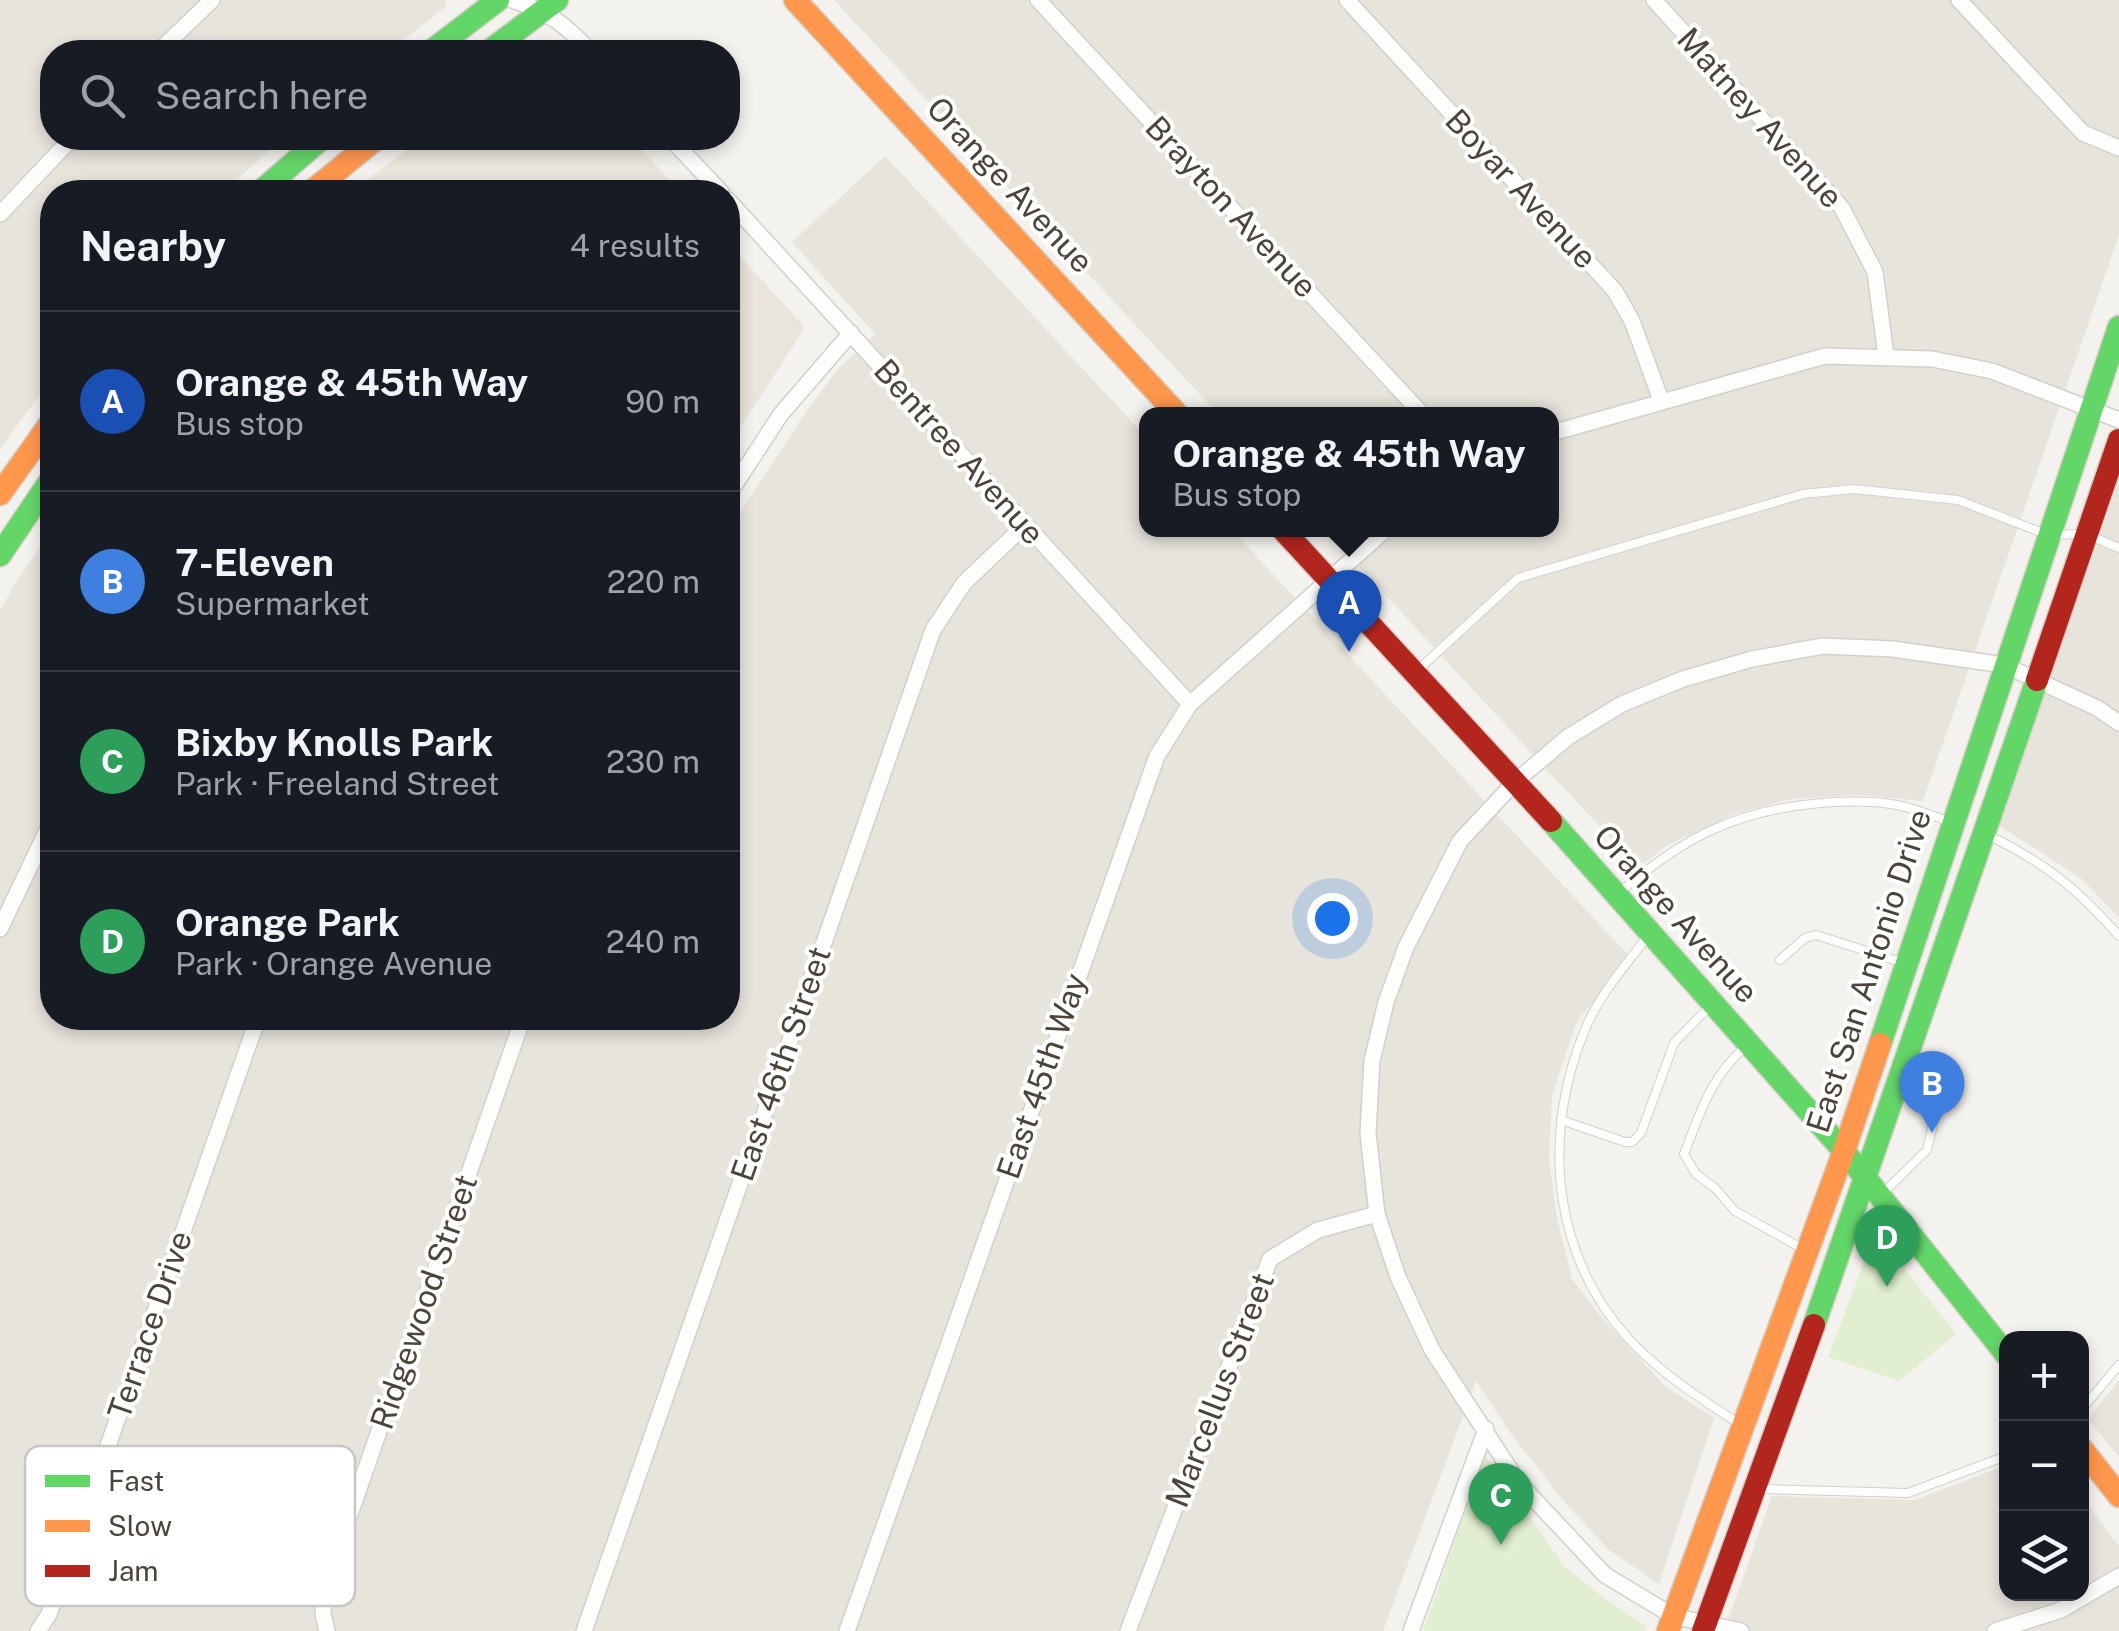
<!DOCTYPE html>
<meta charset="utf-8">
<style>
body{margin:0;font-family:"Public Sans",sans-serif;background:#242831;color:#f1f3f6}
.controls{position:absolute;right:30px;bottom:30px;display:grid;overflow:hidden;border-radius:20px;box-shadow:0 5px 15px #0003}
.controls button{width:90px;height:90px;display:grid;place-items:center;padding:0;border:0;border-bottom:2px solid #363941;background:#171b24;color:#f1f3f6;font:50px sans-serif}
.you{position:absolute;left:1332px;top:918px;width:35px;height:35px;margin:-25px;border:8px solid #fff;border-radius:50%;background:#1a73e8;box-shadow:0 0 0 15px #1a73e833}
.badge{display:grid;place-items:center;width:65px;height:65px;border-radius:50%;background:#2563eb;color:#fff;font-size:32px;font-weight:700}
.pin{position:absolute;translate:-50% -82px;filter:drop-shadow(0 2px 5px #0008)}
.pin::after{content:'';position:absolute;top:52px;width:35px;height:30px;background:inherit;clip-path:polygon(0 0,100% 0,50% 100%)}
.popup{position:absolute;left:1139px;top:407px;width:420px;height:130px;box-sizing:border-box;display:grid;place-content:center;border-radius:20px;background:#171b24;filter:drop-shadow(0 2px 8px #0005);font-size:32px;white-space:nowrap;color:#9ea1a6}
.popup b{font-size:38px;color:#f1f3f6}
.popup::after{content:'';position:absolute;left:50%;top:100%;margin-left:-20px;border:20px solid transparent;border-top-color:#171b24}
.list{margin:0;padding:0;list-style:none}
h2{display:flex;justify-content:space-between;align-items:center;height:130px;margin:0;padding:0 40px;font-size:42px}
h2 small{font-size:32px;font-weight:400;color:#9ea1a6}
.list li{display:grid;grid-template-columns:65px 1fr auto;gap:30px;align-items:center;box-sizing:border-box;height:180px;padding:0 40px;border-top:2px solid #363941}
.list b{display:block;font-size:38px;white-space:nowrap}
.list p{margin:0;font-size:32px;white-space:nowrap;color:#9ea1a6}
.list em{font-size:32px;font-style:normal;color:#9ea1a6}
.icon{flex:none;width:55px;height:55px;fill:none;stroke:currentColor;stroke-width:2;stroke-linecap:round;stroke-linejoin:round}
.map{position:relative;flex:none;width:2119px;height:1631px;overflow:hidden}
.search{position:absolute;background:#171b24;box-shadow:0 5px 15px #0003;left:40px;top:40px;width:700px;height:110px;display:flex;align-items:center;gap:25px;box-sizing:border-box;padding:0 35px;border-radius:40px;color:#9ea1a6;font-size:38px}
.panel{position:absolute;background:#171b24;box-shadow:0 5px 15px #0003;left:40px;top:180px;width:700px;height:850px;border-radius:40px}
.map>svg:first-child{display:block}
.residential{fill:#e7e4dc}
.education{fill:#eae5da}
.green{fill:#e1eecf}
.lines{fill:none;stroke-linecap:round;stroke-linejoin:round}
.lane-casing{stroke:#d2d0cb;stroke-width:10}
.street-casing{stroke:#d2d0cb;stroke-width:18}
.fast-casing{stroke:#d3cfc5;stroke-width:25}
.slow-casing{stroke:#d3cfc5;stroke-width:25}
.jam-casing{stroke:#d3cfc5;stroke-width:25}
.lane{stroke:#fdfdfc;stroke-width:8}
.street{stroke:#fdfdfc;stroke-width:15}
.fast{stroke:#63d668;stroke-width:22}
.slow{stroke:#ff974d;stroke-width:22}
.jam{stroke:#b3261e;stroke-width:22}
.labels{text-anchor:middle;stroke-width:8;stroke-linejoin:round;paint-order:stroke}
.street-label{font-size:32px;fill:#4b4439;stroke:#fff}
.key{fill:#fff;stroke:#c9c7c4;stroke-width:2.5}
.key-label{font-size:28px;fill:#4b4439}
</style>
<div class="map">
<svg width="2119" height="1631" viewBox="0 0 2119 1631">
<rect width="100%" height="100%" fill="#f4f2ee"/>
<g class="residential">
<path d="M0,0H446V7L388,52H52V138H284L223,192H52V378L0,449Z"/>
<path d="M834,0H2119V235L1923,801L1861,795L1791,799L1734,814L1666,846L1638,868L1325,530H1552V414H1218Z"/>
<path d="M885,156L1146,437V530H1232L1631,958L1577,1021L1552,1095L1549,1159L1557,1218L1572,1279L1602,1318L1665,1386L1714,1418L1659,1584L1609,1550L1566,1504L1511,1434L1476,1381L1383,1631H0V611L17,580L52,531V1018H728V540L745,505L809,407L840,367L875,334L792,242Z"/>
<path d="M2119,481V918L2082,879L1998,825Z"/>
<path d="M2119,1380V1457L2088,1419Z"/>
<path d="M2006,1465V1594H2082V1497L2119,1546V1631H1724L1772,1496L1915,1500Z"/>
</g>
<g class="education">
<path d="M422,138H631L681,192H352Z"/>
<path d="M728,243L801,323L803,331L728,446Z"/>
</g>
<g class="green">
<path d="M1881,1239L1956,1334L1899,1381L1828,1357L1872,1241Z"/>
<path d="M1485,1455L1565,1567L1609,1602L1647,1627L1646,1631H1423Z"/>
</g>
<g class="lines">
<defs>
<g id="lane">
<path d="M1419,669L1518,578L1803,494L1854,489L1958,500L2048,535L2086,534L2119,548"/>
<path d="M1988,835C2045,863 2077,888 2119,936"/>
<path d="M1620,892C1681,840 1731,812 1812,804C1840,801 1869,800 1897,805C1914,808 1932,816 1949,821"/>
<path d="M1647,937C1626,965 1601,993 1587,1025C1538,1138 1552,1270 1646,1356C1674,1382 1706,1402 1738,1423"/>
<path d="M1780,960L1805,938L1816,935L1901,962"/>
<path d="M1745,1047C1710,1078 1701,1111 1684,1154L1696,1174L1715,1188L1735,1211L1803,1249"/>
<path d="M1561,1120L1625,1142H1632L1641,1133L1674,1043L1709,1007"/>
<path d="M1882,1194L1927,1150L1944,1076L1913,1056"/>
<path d="M2082,1409L2119,1365"/>
<path d="M1758,1489L1908,1493L2006,1456"/>
</g>
<g id="street">
<path d="M512,0C549,12 565,24 591,52"/>
<path d="M1038,0L1422,414"/>
<path d="M1347,0L1615,291L1632,321L1661,400"/>
<path d="M1654,0L1842,208L1875,272L1886,356"/>
<path d="M1959,0L2083,133L2119,148"/>
<path d="M158,52L212,0"/>
<path d="M670,138L721,192"/>
<path d="M728,200L1190,704"/>
<path d="M0,214L72,138"/>
<path d="M1552,433L1825,356L1932,359L1992,371L2119,420"/>
<path d="M728,495L781,414L851,333"/>
<path d="M0,929L52,820"/>
<path d="M38,1631L49,1614L258,1018"/>
<path d="M327,1631L323,1614L325,1586L523,1018"/>
<path d="M584,1631L933,630L964,583L1024,526"/>
<path d="M847,1631L1157,756L1190,704L1385,530"/>
<path d="M1128,1631L1270,1259L1318,1230L1377,1214"/>
<path d="M1411,1631L1486,1429"/>
<path d="M1741,1631L1673,1616L1605,1575L1519,1483L1432,1350L1398,1277L1377,1214L1368,1133L1372,1061L1386,1002L1406,947L1460,841L1516,781L1568,737L1622,704L1683,679L1752,659L1823,646L1893,649L2004,665L2097,708L2119,723"/>
<path d="M1995,1631L2061,1610L2119,1576"/>
</g>
<g id="fast">
<path d="M430,52L498,0"/>
<path d="M488,52L557,0"/>
<path d="M260,192L322,138"/>
<path d="M0,555L52,478"/>
<path d="M1551,821L1844,1151L2006,1354"/>
<path d="M1880,1044L2119,327"/>
<path d="M1814,1325L2037,680"/>
</g>
<g id="slow">
<path d="M795,0L1177,414"/>
<path d="M311,192L377,138"/>
<path d="M0,494L52,421"/>
<path d="M2082,1449L2119,1496"/>
<path d="M1668,1631L1844,1151L1880,1044"/>
</g>
<g id="jam">
<path d="M1283,530L1551,821"/>
<path d="M2037,680L2119,440"/>
<path d="M1703,1631L1814,1325"/>
</g>
</defs>
<use href="#lane" class="lane-casing"/>
<use href="#street" class="street-casing"/>
<use href="#fast" class="fast-casing"/>
<use href="#slow" class="slow-casing"/>
<use href="#jam" class="jam-casing"/>
<use href="#lane" class="lane"/>
<use href="#street" class="street"/>
<use href="#fast" class="fast"/>
<use href="#slow" class="slow"/>
<use href="#jam" class="jam"/>
</g>
<g class="labels">
<g class="street-label">
<text transform="translate(1760 118) rotate(48)" y="11">Matney Avenue</text>
<text transform="translate(1010 185) rotate(47)" y="11">Orange Avenue</text>
<text transform="translate(1521 189) rotate(47)" y="11">Boyar Avenue</text>
<text transform="translate(1231 207) rotate(47)" y="11">Brayton Avenue</text>
<text transform="translate(959 452) rotate(48)" y="11">Bentree Avenue</text>
<text transform="translate(1676 914) rotate(48)" y="11">Orange Avenue</text>
<text transform="translate(1869 971) rotate(-72)" y="11">East San Antonio Drive</text>
<text transform="translate(781 1064) rotate(-71)" y="11">East 46th Street</text>
<text transform="translate(1042 1076) rotate(-71)" y="11">East 45th Way</text>
<text transform="translate(424 1302) rotate(-71)" y="11">Ridgewood Street</text>
<text transform="translate(150 1325) rotate(-71)" y="11">Terrace Drive</text>
<text transform="translate(1220 1390) rotate(-69)" y="11">Marcellus Street</text>
</g>
</g>
<rect x="25" y="1446" width="330" height="160" rx="15" class="key"/>
<rect x="45" y="1475" width="45" height="12" fill="#63d668"/>
<rect x="45" y="1520" width="45" height="12" fill="#ff974d"/>
<rect x="45" y="1565" width="45" height="12" fill="#b3261e"/>
<g class="key-label">
<text x="108" y="1491">Fast</text>
<text x="108" y="1536">Slow</text>
<text x="108" y="1581">Jam</text>
</g>
</svg>
<div class="controls">
<button>+</button>
<button>−</button>
<button><svg class="icon" aria-label="layers" viewBox="0 0 24 24"><path d="M12 4l9 5-9 5-9-5zM3 14l9 5 9-5"/></svg></button>
</div>
<div class="you"></div>
<div class="pin badge" style="left:1349px;top:652px;background:#1a4fb4">A</div>
<div class="popup"><b>Orange &amp; 45th Way</b>Bus stop</div>
<div class="pin badge" style="left:1932px;top:1133px;background:#3f7fe0">B</div>
<div class="pin badge" style="left:1501px;top:1545px;background:#2e9e5b">C</div>
<div class="pin badge" style="left:1887px;top:1287px;background:#2e9e5b">D</div>
<div class="search"><svg class="icon" aria-label="search" viewBox="0 0 24 24"><circle cx="10" cy="10" r="6"/><path d="M15 15l6 6"/></svg>Search here</div>
<section class="panel">
<h2>Nearby<small>4 results</small></h2>
<ul class="list">
<li><span class="badge" style="background:#1a4fb4">A</span><div><b>Orange &amp; 45th Way</b><p>Bus stop</p></div><em>90 m</em></li>
<li><span class="badge" style="background:#3f7fe0">B</span><div><b>7-Eleven</b><p>Supermarket</p></div><em>220 m</em></li>
<li><span class="badge" style="background:#2e9e5b">C</span><div><b>Bixby Knolls Park</b><p>Park · Freeland Street</p></div><em>230 m</em></li>
<li><span class="badge" style="background:#2e9e5b">D</span><div><b>Orange Park</b><p>Park · Orange Avenue</p></div><em>240 m</em></li>
</ul>
</section>
</div>
